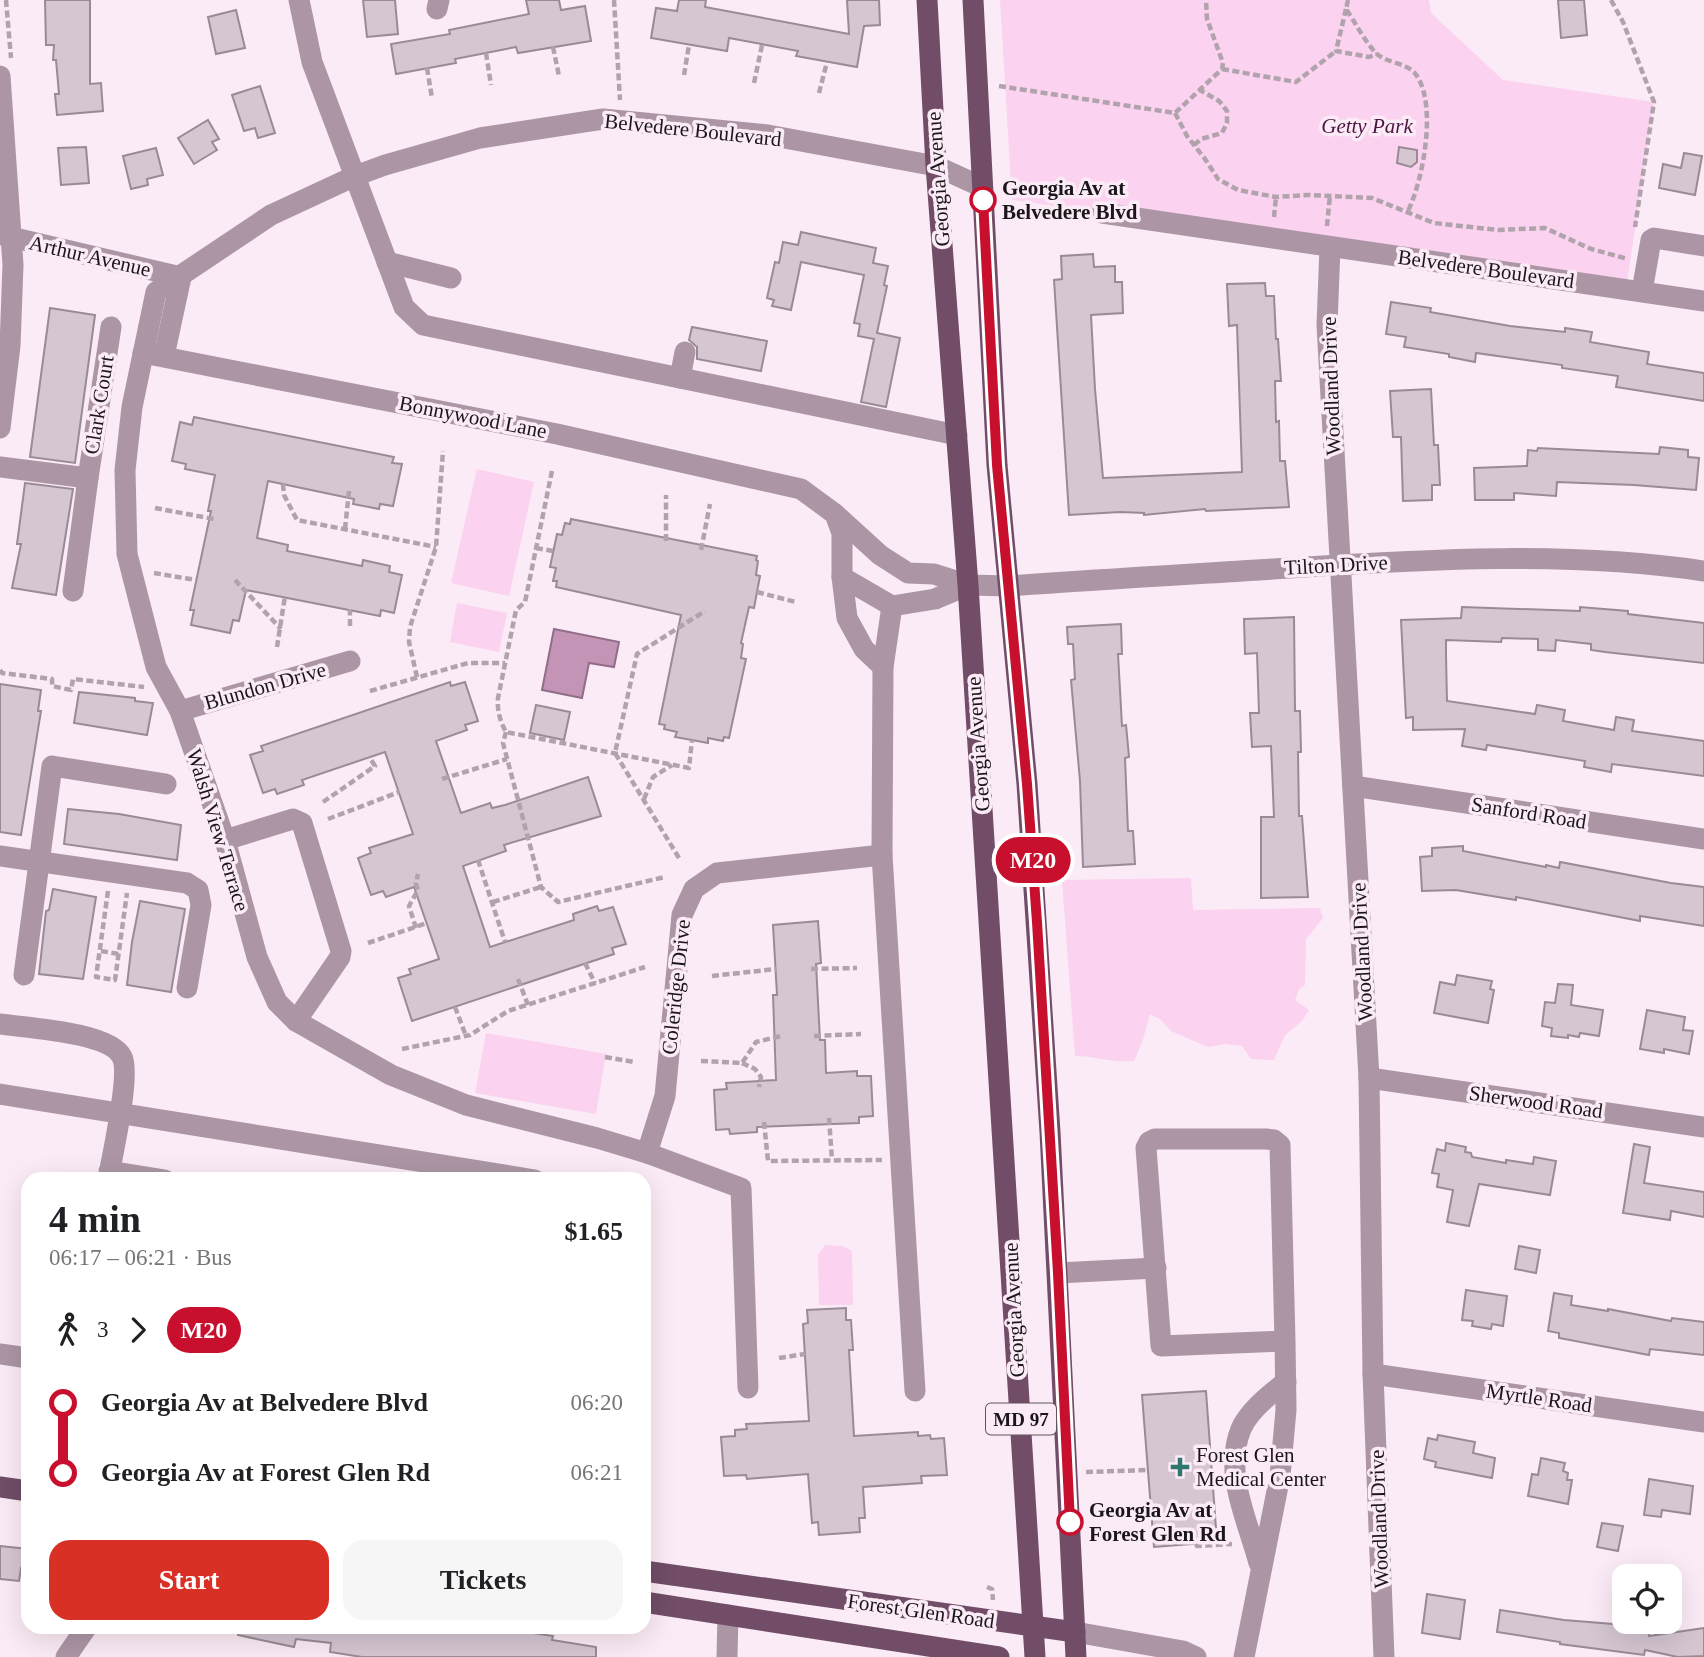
<!DOCTYPE html>
<meta charset="utf-8">
<style>
:root{--surface:#fff;--page:#f6f6f6;--text:#202124;--muted:#757577;--accent:#d93025}
body{margin:0;font-family:"Times New Roman",serif;background:var(--page);color:var(--text);height:100vh;display:flex;flex-direction:column;font-size:26px;white-space:nowrap}
*{box-sizing:border-box;margin:0}
p{font-size:23px;color:var(--muted)}
.icon{flex:none;width:38px;height:38px;fill:none;stroke:currentColor;stroke-width:2;stroke-linecap:round;stroke-linejoin:round}
.map{position:relative;flex:1;overflow:hidden}
.sheet{position:absolute;left:21px;top:1172px;width:630px;height:462px;display:flex;flex-direction:column;background:var(--surface);border-radius:21px;box-shadow:0 7px 28px #0002}
.sheet>*{flex:none}
.badge{padding:0 14px;border-radius:23px;font-size:24px;line-height:46px}
.controls{position:absolute;left:1612px;top:1564px;display:grid;gap:14px}
.controls a{display:grid;place-items:center;width:70px;height:70px;border-radius:14px;background:var(--surface);box-shadow:0 7px 28px #0002;font-size:35px}
.map>.badge{position:absolute;translate:-50% -50%;box-shadow:0 0 0 4px #fff}
.legs{display:flex;align-items:center;gap:10px;height:77px;padding:0 28px;font-size:23px}
.legs p{margin-inline-start:auto}
.summary{display:flex;align-items:center;justify-content:space-between;height:119px;padding:0 28px}
h1{font-size:38px;font-weight:600;line-height:52px}
.primary-button{display:flex;gap:14px;margin-top:auto;padding:14px 28px}
.primary-button a{flex:1;height:80px;border-radius:21px;background:var(--accent);color:#fff;font-size:28px;font-weight:600;line-height:80px;text-align:center}
.primary-button a+a{background:var(--page);color:var(--text)}
ul{padding:0 28px;list-style:none}
li{display:flex;align-items:center;gap:24px;height:70px;font-size:26px}
li i{display:grid;place-items:center;width:10px;height:100%;margin:0 9px;background:currentColor}
li i::after{content:'';width:18px;height:18px;margin:-9px;border:5px solid;border-radius:50%;background:var(--surface)}
li p{margin-inline-start:auto}
li:first-child i{background:linear-gradient(#0000 50%,currentColor 0)}
li:last-child i{background:linear-gradient(currentColor 50%,#0000 0)}
.map>svg:first-child{display:block}
.green{fill:#fbd2ef}
.water{fill:#c494b7;stroke:#916e88;stroke-width:2}
.building{fill:#d5c6d1;stroke:#998b95;stroke-width:2}
.lines{fill:none;stroke-linecap:round;stroke-linejoin:round}
.path{stroke:#b0a3ac;stroke-width:4.5;stroke-dasharray:7 3.5;stroke-linecap:butt}
.minor{stroke:#ac96a6;stroke-width:21}
.major{stroke:#714d68;stroke-width:21}
.line-1-casing{stroke:#fff;stroke-width:16}
.line-1{stroke:#c8102e;stroke-width:10}
.stop-1-dot{fill:#fff;stroke:#c8102e;stroke-width:3.5}
.poi-dot{fill:#2f766f;stroke:#fbebf6;stroke-width:2.5}
.labels{text-anchor:middle;stroke-width:7;stroke-linejoin:round;paint-order:stroke}
.shield{fill:#fbebf6;stroke:#5e565c;stroke-width:2}
.shield-label{font-size:19px;font-weight:bold;fill:#1b161a}
.park-label{font-size:21px;font-style:italic;fill:#4d1443;stroke:#fbebf6}
.street-label{font-size:21px;fill:#1b161a;stroke:#fbebf6}
.stop-label{font-size:21px;font-weight:bold;fill:#1b161a;stroke:#fbebf6;text-anchor:start}
.poi-label{font-size:21px;fill:#1b161a;stroke:#fbebf6;text-anchor:start}
</style>
<div class="map">
<svg width="1704" height="1657" viewBox="0 0 1704 1657">
<rect width="100%" height="100%" fill="#fbebf6"/>
<g class="green">
<polygon points="1000,0 1429,0 1431,13 1503,80 1654,102 1626,289 1012,200"/>
<polygon points="477,469 534,482 509,596 451,583"/>
<polygon points="457,603 507,613 499,652 450,642"/>
<path d="M1191,878L1193,910L1320,908L1323,918L1306,939L1305,985L1299,989L1295,1000L1309,1010L1302,1021L1285,1035L1274,1060L1251,1059L1242,1046L1225,1044L1208,1047L1171,1031L1161,1020L1150,1014L1143,1040L1134,1061C1113,1063 1095,1056 1075,1056L1062,880Z"/>
<polygon points="486,1033 606,1054 596,1114 475,1093"/>
<polygon points="825,1245 842,1246 852,1251 853,1305 819,1305 818,1255"/>
</g>
<polygon class="water" points="554,629 619,642 614,667 589,663 582,698 542,690"/>
<g class="building">
<polygon points="45,0 90,0 90,84 101,83 103,111 57,115 55,94 59,94 56,60 53,60 54,45 46,45"/>
<polygon points="363,0 395,0 398,34 367,37"/>
<polygon points="526,0 559,0 561,10 585,6 591,41 518,53 516,47 455,59 456,63 396,74 391,44 450,34 449,30 529,14"/>
<polygon points="679,0 706,0 705,7 849,34 847,0 879,0 880,25 864,26 857,67 796,56 798,51 729,38 727,51 651,38 656,8 677,11"/>
<polygon points="1558,0 1584,0 1587,35 1561,38"/>
<polygon points="236,10 245,48 216,54 208,17"/>
<polygon points="260,86 275,133 258,138 255,128 244,131 232,95"/>
<polygon points="208,120 219,139 212,142 217,150 194,164 178,138"/>
<polygon points="86,147 89,183 61,185 58,148"/>
<polygon points="1399,147 1417,150 1417,162 1411,167 1397,163"/>
<polygon points="156,148 163,175 147,179 148,185 131,189 123,156"/>
<polygon points="1684,153 1702,156 1695,195 1659,188 1663,164 1681,168"/>
<polygon points="801,232 876,248 873,263 888,266 884,285 887,286 877,333 900,338 886,407 861,402 874,339 858,336 860,324 854,323 864,275 801,262 791,310 772,306 774,300 767,298 775,262 779,263 783,242 798,245"/>
<polygon points="1093,254 1094,267 1115,266 1115,282 1122,282 1123,313 1091,315 1095,389 1103,478 1242,472 1237,325 1229,326 1227,284 1265,283 1266,296 1274,296 1276,339 1278,339 1281,381 1275,381 1276,422 1279,421 1280,461 1285,461 1289,507 1206,511 1205,509 1144,515 1144,513 1120,512 1069,515 1054,280 1062,279 1061,256"/>
<polygon points="1391,302 1431,308 1430,312 1510,326 1565,332 1565,328 1592,332 1590,342 1649,352 1647,364 1704,373 1704,401 1616,387 1618,376 1562,368 1562,365 1476,353 1475,362 1449,357 1449,354 1404,347 1406,337 1386,334"/>
<polygon points="50,308 95,315 75,463 30,457"/>
<polygon points="692,327 767,341 761,371 697,359 697,347 689,340"/>
<polygon points="1431,389 1434,445 1438,445 1440,485 1432,485 1432,500 1403,501 1401,437 1393,437 1390,391"/>
<polygon points="194,417 394,457 392,463 402,464 393,506 380,504 379,509 353,504 354,499 268,481 257,538 288,545 287,551 362,566 363,560 390,566 389,572 402,575 394,613 381,610 380,616 246,590 239,621 233,620 230,633 191,625 194,610 190,610 211,511 208,511 215,475 185,469 186,464 172,461 180,422 192,425"/>
<polygon points="1660,447 1688,450 1688,457 1699,458 1696,490 1634,485 1557,482 1556,496 1514,493 1514,500 1475,500 1474,468 1527,466 1528,450 1537,451 1538,448 1659,454"/>
<polygon points="25,483 73,489 56,595 12,588 21,544 17,544"/>
<polygon points="571,519 757,556 756,560 758,561 756,575 760,576 754,608 749,607 741,643 743,644 741,658 746,659 729,738 724,737 723,741 708,738 708,743 692,740 675,737 677,732 664,729 665,725 659,724 681,615 556,587 557,581 553,581 556,568 550,567 557,534 562,535 565,523 570,524"/>
<polygon points="1462,607 1580,611 1580,607 1628,611 1628,614 1704,623 1704,663 1605,652 1591,650 1591,644 1556,640 1555,651 1538,650 1538,639 1502,638 1501,642 1446,640 1446,655 1447,701 1535,714 1537,705 1565,710 1563,721 1614,730 1616,717 1634,720 1632,731 1704,741 1704,776 1612,764 1611,772 1584,767 1585,761 1512,749 1487,745 1486,750 1462,746 1465,729 1413,730 1413,717 1406,718 1401,620 1461,618"/>
<polygon points="1294,617 1295,711 1300,711 1301,752 1298,752 1299,816 1302,816 1308,897 1261,898 1261,817 1274,817 1271,746 1252,747 1250,713 1259,713 1257,653 1245,654 1244,619"/>
<polygon points="1121,624 1122,654 1118,654 1122,726 1126,725 1129,757 1125,758 1128,831 1133,831 1135,864 1083,867 1080,781 1071,680 1075,679 1073,644 1068,644 1067,627"/>
<polygon points="450,682 451,686 465,682 478,721 465,725 467,730 436,741 461,813 490,803 492,808 505,805 588,777 601,816 504,845 506,851 463,866 490,947 574,920 573,914 597,906 599,911 613,907 626,944 612,948 614,954 412,1021 398,978 411,974 409,969 439,959 414,887 386,897 383,891 371,895 358,858 371,853 369,848 413,834 385,752 302,780 304,785 277,794 275,789 263,793 250,755 263,751 261,746"/>
<polygon points="0,684 41,690 38,711 41,711 21,835 0,832"/>
<polygon points="79,692 135,698 135,701 153,703 147,735 74,723"/>
<polygon points="536,705 570,712 564,740 530,733"/>
<polygon points="68,809 119,814 181,825 177,860 64,844"/>
<polygon points="1463,846 1463,851 1546,867 1546,865 1559,868 1560,862 1671,883 1704,887 1704,926 1640,916 1640,921 1516,897 1516,900 1456,890 1422,891 1420,857 1432,856 1432,848"/>
<polygon points="53,889 96,897 83,979 39,974 46,911 49,910"/>
<polygon points="140,901 185,909 171,992 127,985 132,942"/>
<polygon points="818,921 821,963 816,964 820,1040 825,1040 826,1073 857,1071 857,1076 871,1076 873,1116 859,1117 859,1123 757,1127 757,1132 730,1134 729,1129 716,1130 714,1090 727,1089 726,1083 776,1080 773,995 777,995 773,925"/>
<polygon points="1457,975 1492,981 1490,989 1494,990 1488,1023 1434,1013 1440,982 1455,985"/>
<polygon points="1558,984 1573,985 1571,1005 1603,1010 1599,1036 1580,1033 1579,1037 1568,1035 1568,1038 1551,1036 1552,1028 1542,1026 1545,1002 1555,1003"/>
<polygon points="1647,1010 1685,1017 1683,1030 1693,1031 1689,1054 1664,1049 1664,1053 1640,1049"/>
<polygon points="1446,1143 1466,1147 1465,1152 1471,1153 1472,1157 1506,1163 1506,1160 1533,1164 1534,1157 1556,1161 1550,1195 1479,1184 1469,1226 1447,1222 1453,1190 1437,1187 1439,1174 1432,1173 1437,1149 1445,1151"/>
<polygon points="1634,1144 1650,1147 1644,1183 1704,1192 1704,1217 1671,1211 1670,1220 1623,1213"/>
<polygon points="1519,1246 1540,1250 1536,1273 1515,1269"/>
<polygon points="1466,1290 1507,1296 1503,1326 1492,1324 1491,1329 1472,1326 1473,1321 1462,1320"/>
<polygon points="1554,1293 1572,1296 1571,1305 1608,1311 1608,1309 1671,1321 1672,1318 1704,1322 1704,1355 1650,1349 1649,1355 1559,1338 1559,1333 1548,1331"/>
<polygon points="846,1308 846,1320 851,1320 853,1350 849,1350 854,1436 918,1432 918,1436 930,1435 931,1439 944,1438 947,1475 921,1476 922,1483 863,1487 865,1518 859,1518 860,1532 819,1535 818,1522 812,1523 808,1474 747,1479 746,1475 724,1476 721,1437 735,1436 735,1430 747,1429 746,1424 809,1421 803,1324 808,1323 807,1310"/>
<polygon points="1206,1391 1217,1542 1154,1547 1142,1395"/>
<polygon points="1438,1435 1475,1442 1473,1453 1495,1458 1492,1478 1435,1467 1436,1462 1424,1459 1428,1438 1437,1440"/>
<polygon points="1541,1458 1565,1463 1563,1471 1568,1473 1567,1480 1572,1480 1568,1504 1528,1496 1532,1474 1538,1475"/>
<polygon points="1649,1479 1693,1486 1690,1514 1662,1510 1661,1517 1644,1515"/>
<polygon points="1602,1523 1623,1526 1618,1551 1597,1547"/>
<polygon points="0,1546 28,1549 28,1571 21,1568 19,1581 0,1579"/>
<polygon points="1427,1594 1465,1600 1460,1639 1422,1633"/>
<polygon points="1500,1610 1564,1620 1650,1627 1649,1636 1704,1628 1704,1656 1678,1657 1645,1650 1644,1655 1560,1644 1560,1642 1497,1632"/>
<polygon points="239,1628 500,1628 553,1636 552,1640 596,1647 596,1657 362,1657 330,1652 331,1643 296,1639 294,1647 238,1635"/>
</g>
<g class="lines">
<g class="path">
<polyline points="6,0 11,58"/>
<polyline points="614,0 620,100"/>
<path d="M1348,0L1346,9C1355,22 1365,42 1376,53C1387,64 1408,62 1417,76C1437,107 1423,180 1408,211"/>
<polyline points="1611,0 1623,22 1654,102 1635,227"/>
<polyline points="1346,9 1336,51 1369,57 1377,54"/>
<polyline points="553,47 559,76"/>
<polyline points="486,53 491,85"/>
<polyline points="427,68 432,98"/>
<polyline points="1222,69 1296,82 1336,51"/>
<polyline points="684,75 689,45"/>
<polyline points="754,83 762,45"/>
<polyline points="999,86 1175,113 1222,69 1223,63 1207,19 1206,0"/>
<polyline points="819,93 827,62"/>
<polyline points="1175,113 1187,136 1205,159 1218,179 1238,190 1276,197 1308,195 1372,198 1434,223 1498,230 1545,228 1591,249 1628,259"/>
<polyline points="1194,145 1201,139 1222,133 1227,123 1227,111 1219,101 1200,90"/>
<polyline points="1274,217 1276,197"/>
<polyline points="1327,226 1330,195"/>
<path d="M552,471L525,602L516,610L498,698C497,711 500,721 506,732L689,768L692,740"/>
<polyline points="283,484 284,495 297,520 436,547"/>
<polyline points="155,508 214,519"/>
<polyline points="345,529 349,491"/>
<polyline points="666,541 666,495"/>
<polyline points="536,548 553,551"/>
<polyline points="701,550 710,504"/>
<polyline points="154,573 196,580"/>
<polyline points="235,580 281,629"/>
<polyline points="757,592 796,602"/>
<polyline points="350,626 350,609"/>
<polyline points="277,647 285,596"/>
<polyline points="0,670 2,673 52,679 52,686 71,690 73,679 144,687"/>
<polyline points="417,677 409,642 410,627 436,547 443,451"/>
<polyline points="370,691 468,663 505,663"/>
<polyline points="506,732 503,743 541,887 558,902 665,877"/>
<polyline points="442,779 507,759"/>
<polyline points="644,799 653,777 672,765"/>
<polyline points="323,802 375,766 370,758"/>
<polyline points="328,819 399,792"/>
<polyline points="679,858 615,753 637,654 705,611"/>
<polyline points="478,860 505,942"/>
<polyline points="108,891 96,977 115,980 127,893"/>
<polyline points="493,902 541,887"/>
<polyline points="416,928 409,906 418,890 416,884 418,874"/>
<polyline points="368,943 427,923"/>
<polyline points="101,951 119,954"/>
<polyline points="585,963 595,983"/>
<polyline points="811,969 857,968"/>
<polyline points="712,976 776,969"/>
<polyline points="518,979 528,1005"/>
<polyline points="455,1007 466,1036"/>
<polyline points="814,1036 861,1034"/>
<polyline points="402,1049 470,1035 508,1011 645,967"/>
<polyline points="605,1057 634,1062"/>
<polyline points="701,1061 742,1063 756,1042 781,1036"/>
<polyline points="742,1063 755,1069 761,1077 759,1087"/>
<polyline points="829,1118 832,1160"/>
<polyline points="764,1122 768,1161 882,1160"/>
<polyline points="779,1358 805,1354"/>
<polyline points="1086,1472 1148,1470"/>
<polyline points="1196,1544 1197,1546 1232,1544"/>
<polyline points="987,1587 992,1589 993,1600"/>
</g>
<g class="minor">
<polyline points="299,0 312,62 404,307 423,325 957,435"/>
<polyline points="437,9 439,0"/>
<polyline points="0,76 13,265 10,346 0,428"/>
<polyline points="1102,213 1704,301"/>
<polyline points="2,235 181,277"/>
<polyline points="1330,247 1327,325 1369,1078 1373,1374 1384,1657"/>
<polyline points="387,262 451,278"/>
<polyline points="1642,291 1651,240 1654,238 1704,246"/>
<polyline points="143,353 557,434 801,489 835,514 842,533 842,577 847,618 864,649 883,667"/>
<polyline points="164,356 181,277"/>
<polyline points="680,378 685,352"/>
<polyline points="0,467 88,478 111,327"/>
<path d="M835,514L880,555L908,573L934,574L968,585L1009,586C1103,579 1197,574 1290,568C1428,559 1567,551 1704,571"/>
<polyline points="842,577 892,606 935,599 968,585"/>
<polyline points="73,591 88,478"/>
<polyline points="892,606 883,667 882,855 915,1391"/>
<polyline points="180,711 350,661"/>
<polyline points="1353,786 1704,839"/>
<polyline points="225,840 293,819 302,823 341,951 340,957 296,1021"/>
<polyline points="0,856 187,883 198,890 201,905 187,988"/>
<polyline points="24,975 52,766 166,784"/>
<path d="M0,1024C27,1028 110,1032 122,1057C131,1074 112,1156 108,1180"/>
<polyline points="1369,1078 1704,1127"/>
<polyline points="0,1094 535,1180"/>
<polyline points="647,1153 665,1096 682,915 694,889 717,873 882,855"/>
<polyline points="109,1171 165,1180"/>
<polyline points="1058,1273 1156,1268"/>
<polyline points="0,1354 28,1358"/>
<polyline points="1373,1374 1704,1422"/>
<polyline points="748,1388 741,1188 647,1153 597,1138 466,1105 391,1075 296,1021 277,1002 257,957 225,840 180,711 156,667 127,554 125,470 132,407 156,292 271,215 355,176 385,165 480,138 603,119 768,135 936,166 982,187"/>
<path d="M1259,1563C1248,1521 1223,1473 1241,1429C1248,1412 1271,1393 1286,1382"/>
<polyline points="1075,1632 1183,1651 1196,1657"/>
<polyline points="66,1657 86,1628"/>
<polyline points="727,1657 728,1615"/>
<polyline points="1244,1657 1280,1476 1286,1410 1285,1341 1161,1346 1146,1148 1149,1142 1155,1139 1266,1139 1274,1140 1280,1145 1285,1341"/>
</g>
<g class="major">
<polyline points="927,0 936,166 968,585 1035,1657"/>
<polyline points="973,0 997,465 1027,784 1050,1132 1076,1657"/>
<polyline points="0,1487 28,1491"/>
<polyline points="644,1571 1075,1632"/>
<polyline points="644,1602 999,1657"/>
</g>
</g>
<g class="lines">
<defs>
<polyline id="line-1" points="983,200 997,465 1027,784 1037,922 1058,1273 1070,1522"/>
</defs>
<use href="#line-1" class="line-1-casing"/>
<use href="#line-1" class="line-1"/>
</g>
<g class="stop-1-dot">
<circle cx="983" cy="200" r="12"/>
<circle cx="1070" cy="1522" r="12"/>
</g>
<path class="poi-dot" d="M1176.5 1456.5h7v7h7v7h-7v7h-7v-7h-7v-7h7z"/>
<g class="labels">
<rect class="shield" x="986" y="1403.5" width="70" height="31" rx="5"/>
<g class="shield-label">
<text x="1021" y="1426">MD 97</text>
</g>
<g class="park-label">
<text x="1367" y="133">Getty Park</text>
</g>
<g class="street-label">
<text transform="translate(693 130) rotate(6)" y="7">Belvedere Boulevard</text>
<text transform="translate(938 179) rotate(-94)" y="7">Georgia Avenue</text>
<text transform="translate(90 256) rotate(13)" y="7">Arthur Avenue</text>
<text transform="translate(1486 269) rotate(8)" y="7">Belvedere Boulevard</text>
<text transform="translate(1331 386) rotate(-92)" y="7">Woodland Drive</text>
<text transform="translate(99 405) rotate(-81)" y="7">Clark Court</text>
<text transform="translate(473 417) rotate(11)" y="7">Bonnywood Lane</text>
<text transform="translate(1336 565) rotate(-3)" y="7">Tilton Drive</text>
<text transform="translate(265 686) rotate(-16)" y="7">Blundon Drive</text>
<text transform="translate(978 744) rotate(-94)" y="7">Georgia Avenue</text>
<text transform="translate(1529 813) rotate(9)" y="7">Sanford Road</text>
<text transform="translate(218 830) rotate(73)" y="7">Walsh View Terrace</text>
<text transform="translate(1362 952) rotate(-93)" y="7">Woodland Drive</text>
<text transform="translate(676 987) rotate(-84)" y="7">Coleridge Drive</text>
<text transform="translate(1536 1102) rotate(8)" y="7">Sherwood Road</text>
<text transform="translate(1014 1310) rotate(-93)" y="7">Georgia Avenue</text>
<text transform="translate(1539 1398) rotate(8)" y="7">Myrtle Road</text>
<text transform="translate(1379 1519) rotate(-92)" y="7">Woodland Drive</text>
<text transform="translate(921 1611) rotate(8)" y="7">Forest Glen Road</text>
</g>
<g class="stop-label">
<text x="1002" y="195">Georgia Av at<tspan x="1002" dy="24">Belvedere Blvd</tspan></text>
<text x="1089" y="1517">Georgia Av at<tspan x="1089" dy="24">Forest Glen Rd</tspan></text>
</g>
<g class="poi-label">
<text x="1196" y="1462">Forest Glen<tspan x="1196" dy="24">Medical Center</tspan></text>
</g>
</g>
</svg>
<div class="controls">
<a><svg class="icon" aria-label="locate" viewBox="0 0 24 24"><circle cx="12" cy="12" r="6"/><path d="M12 2v4M12 18v4M2 12h4M18 12h4"/></svg></a>
</div>
<b class="badge" style="left:1033px;top:860px;background:#c8102e;color:#fff">M20</b>
<section class="sheet">
<div class="summary"><div><h1>4 min</h1><p>06:17 – 06:21 · Bus</p></div><b>$1.65</b></div>
<div class="legs"><svg class="icon" aria-label="walk" viewBox="0 0 24 24"><circle cx="13" cy="4" r="2"/><path d="M13 8l-2 6 4 7M11 14l-3 7M7 12l3-4h3l4 4"/></svg>3<svg class="icon" aria-label="forward" viewBox="0 0 24 24"><path d="M9 5l7 7-7 7"/></svg><b class="badge" style="background:#c8102e;color:#fff">M20</b></div>
<ul>
<li><i style="color:#c8102e"></i><b>Georgia Av at Belvedere Blvd</b><p>06:20</p></li>
<li><i style="color:#c8102e"></i><b>Georgia Av at Forest Glen Rd</b><p>06:21</p></li>
</ul>
<div class="primary-button"><a>Start</a><a>Tickets</a></div>
</section>
</div>
